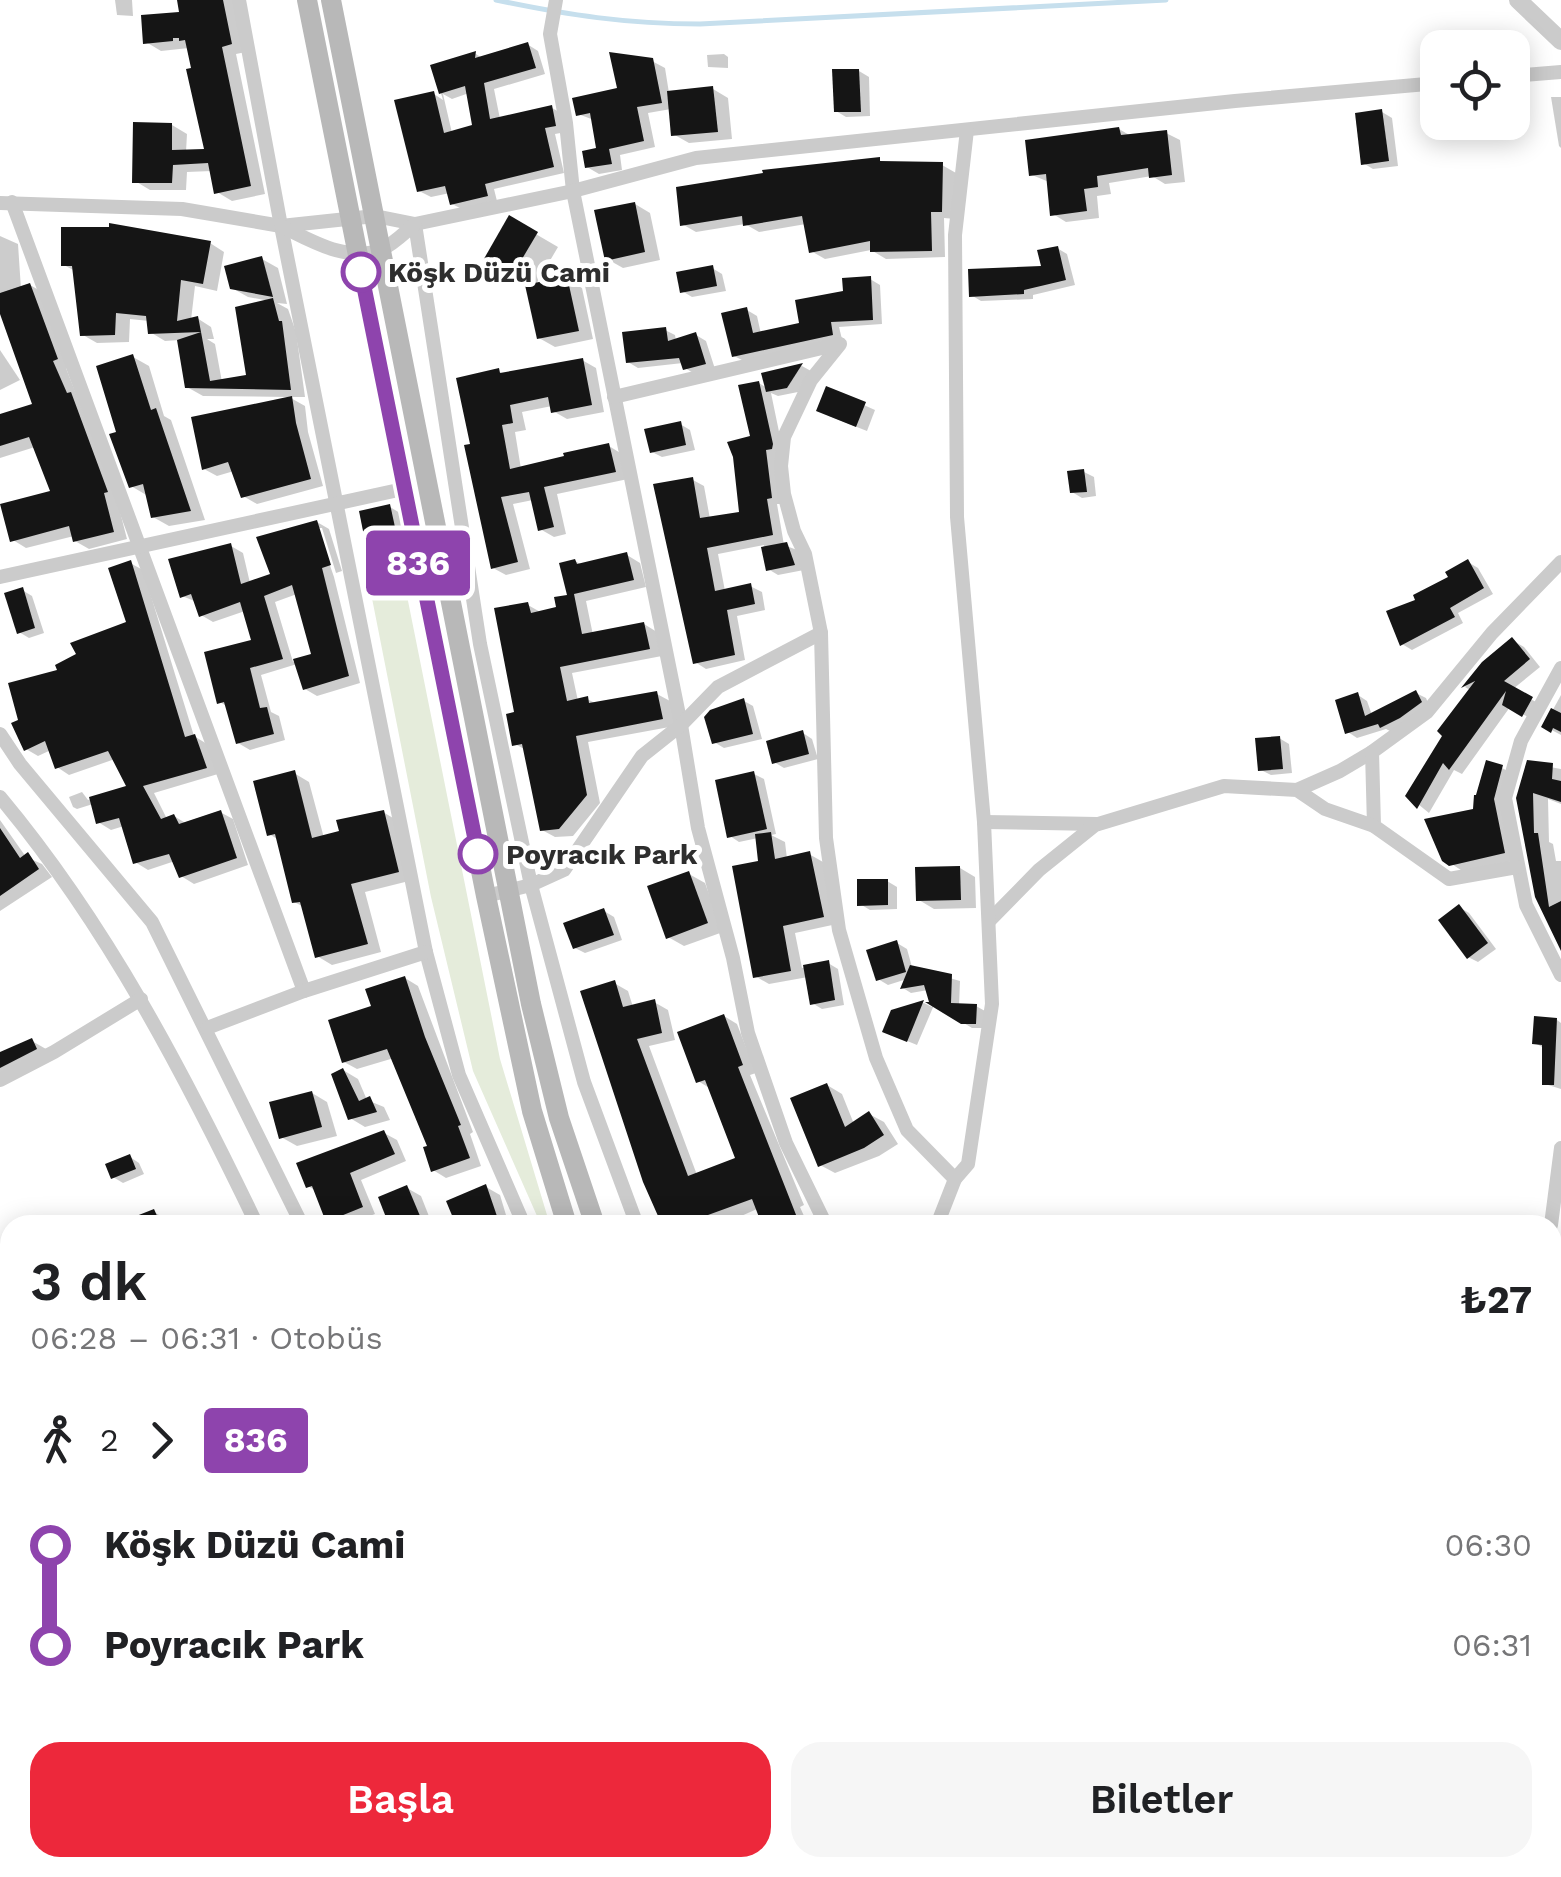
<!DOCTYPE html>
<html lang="tr">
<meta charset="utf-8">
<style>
:root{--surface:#fff;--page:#f6f6f6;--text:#202124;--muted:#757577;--accent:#ed283b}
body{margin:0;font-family:"Work Sans",sans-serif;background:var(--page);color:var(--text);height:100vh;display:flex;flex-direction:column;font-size:38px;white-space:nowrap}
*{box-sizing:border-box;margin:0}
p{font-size:32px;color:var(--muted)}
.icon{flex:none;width:55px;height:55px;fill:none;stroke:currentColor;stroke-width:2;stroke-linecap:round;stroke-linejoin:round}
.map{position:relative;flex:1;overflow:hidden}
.sheet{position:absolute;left:0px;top:1215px;width:1562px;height:662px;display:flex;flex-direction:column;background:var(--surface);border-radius:30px 30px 0 0;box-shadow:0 5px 25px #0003}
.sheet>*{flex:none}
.badge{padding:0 20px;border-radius:8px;font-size:35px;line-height:65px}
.controls{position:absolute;left:1420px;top:30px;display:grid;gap:20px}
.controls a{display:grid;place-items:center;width:110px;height:110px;border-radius:20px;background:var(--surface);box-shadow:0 5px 25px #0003;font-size:50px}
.map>.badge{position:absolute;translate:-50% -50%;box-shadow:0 0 0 5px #fff}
.legs{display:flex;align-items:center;gap:15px;height:110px;padding:0 30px;font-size:32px}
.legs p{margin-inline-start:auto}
.overview{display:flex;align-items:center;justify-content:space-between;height:170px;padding:0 30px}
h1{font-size:55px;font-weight:600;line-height:75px}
.action{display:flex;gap:20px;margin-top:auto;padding:20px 30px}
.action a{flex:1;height:115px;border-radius:30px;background:var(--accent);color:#fff;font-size:40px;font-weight:600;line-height:115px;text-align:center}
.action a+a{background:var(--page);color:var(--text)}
ul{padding:0 30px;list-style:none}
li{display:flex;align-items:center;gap:35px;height:100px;font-size:38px}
li i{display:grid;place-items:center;width:15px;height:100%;margin:0 12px;background:currentColor}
li i::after{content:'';width:25px;height:25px;margin:-12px;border:8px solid;border-radius:50%;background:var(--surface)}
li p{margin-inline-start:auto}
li:first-child i{background:linear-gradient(#0000 50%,currentColor 0)}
li:last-child i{background:linear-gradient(currentColor 50%,#0000 0)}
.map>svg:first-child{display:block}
.green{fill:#e5ecdb}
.shadow{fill:#0003;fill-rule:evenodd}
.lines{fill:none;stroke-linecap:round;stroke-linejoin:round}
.stream{stroke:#c6dfed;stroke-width:5}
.building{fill:#151515}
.minor{stroke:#cbcbcb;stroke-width:14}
.tertiary{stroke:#cbcbcb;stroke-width:18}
.secondary{stroke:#b8b8b8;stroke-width:20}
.line-1-casing{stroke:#fff;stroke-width:22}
.line-1{stroke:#8e44ad;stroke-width:15}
.stop-1-dot{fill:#fff;stroke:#8e44ad;stroke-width:5}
.labels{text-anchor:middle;stroke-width:10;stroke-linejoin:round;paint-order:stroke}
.stop-label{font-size:28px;font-weight:bold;fill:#2e2e2e;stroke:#fff;text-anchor:start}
</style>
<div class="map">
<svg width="1561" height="1877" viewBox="0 0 1561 1877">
<rect width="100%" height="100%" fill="#fff"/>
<g class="green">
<polygon points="401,566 500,1059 550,1225 541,1225 473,1071 431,897 367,573"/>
<polygon points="183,1868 445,1868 444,1877 186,1877"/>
</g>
<g class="shadow">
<polygon points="115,0 132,0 133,16 117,15"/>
<polygon points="179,0 235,0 246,52 236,54 265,194 232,201 217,192 212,171 187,172 186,190 150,190 135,181 172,125 187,134 186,152 207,152 189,48 161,51 146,42 182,14"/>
<path d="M527,44L538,51L545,74L494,89L500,119L552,108L563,114L566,132L555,134L564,173L494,189L497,201L464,210L452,204L450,193L431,197L419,191L434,94L443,100L433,67L476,54L482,58ZM469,93L475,127L452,133L443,94L452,99Z"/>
<polygon points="724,54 728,57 728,68 708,67 707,55"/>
<polygon points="652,61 665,68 669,93 713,89 728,98 732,139 689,143 673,134 671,109 648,113 655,147 620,155 622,170 599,174 587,167 598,150 594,120 578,114 620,90"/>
<polygon points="859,71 869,77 870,116 846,117 836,111"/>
<polygon points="1551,97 1561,97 1561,148 1559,146"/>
<polygon points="1382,112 1392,118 1398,166 1373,169 1363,163"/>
<polygon points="1119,129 1131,136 1166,133 1180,140 1185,182 1165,184 1152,176 1109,183 1111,194 1097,196 1099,218 1066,222 1053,214 1049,182 1032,175"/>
<polygon points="879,160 886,164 942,165 956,173 955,219 944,218 945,257 886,259 871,250 825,259 811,251 806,224 759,232 745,224 696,232 682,224"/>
<polygon points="635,204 650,213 660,260 623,268 607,259"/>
<polygon points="510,219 558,247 535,286 566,279 582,288 593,339 555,347 539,338 529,289 484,263"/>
<polygon points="0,236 18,244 21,289 30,285 44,293 71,366 66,368 117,500 127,539 89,549 75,541 74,536 26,548 13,540 53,492 35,447 0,458 0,417 35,405 0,306"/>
<polygon points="210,243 224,252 217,291 195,286 191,320 197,318 211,327 214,339 207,339 215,344 222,382 249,377 270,301 248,297 232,288 262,259 278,268 287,304 277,303 288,309 296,332 305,397 289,397 305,406 308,432 323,486 257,504 243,496 234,471 217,476 204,469 288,397 203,396 187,387 180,340 165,341 150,332 149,321 130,319 129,342 97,343 83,335 75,271 64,265"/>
<polygon points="1057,248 1067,254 1075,285 1033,295 1033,299 981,301 971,295 1044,268"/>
<polygon points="712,268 722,274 726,291 692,297 682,291"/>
<polygon points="870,279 880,285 882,324 839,327 842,339 744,361 734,356 747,310 757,316 761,334 802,325"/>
<polygon points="665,330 675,335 676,341 696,335 706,341 715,369 695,374 685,368 683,363 638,368 628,362"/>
<polygon points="0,350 20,380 0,390"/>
<polygon points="133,357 149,366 164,416 171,420 205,520 169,526 153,517 148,496 131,486 119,433"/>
<polygon points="582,360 596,368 604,412 567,419 553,411 552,406 522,412 526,430 515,432 521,469 609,446 622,454 628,479 557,494 566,534 554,537 540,529 533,500 513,504 530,569 506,575 493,568 473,446 498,371 505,375"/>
<polygon points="802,366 811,371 798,392 778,396 771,393 783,451 782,504 777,504 784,545 797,550 804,570 778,575 768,569 764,545 718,554 725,591 750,586 762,592 765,610 737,616 745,660 706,669 695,662 693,480 704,486 710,519 742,514 759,383 767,388 764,375"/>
<polygon points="828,389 875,410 867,431 829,416"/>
<polygon points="680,424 690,430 695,450 662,457 652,452"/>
<polygon points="1084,472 1094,477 1096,496 1082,498 1072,492"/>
<polygon points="390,507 405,516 415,563 387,569 371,560"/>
<path d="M317,522L329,529L342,571L336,573L322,528H317L334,577L360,683L317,696L305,689L297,664L261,675L271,712L279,716L285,740L250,750L238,743L228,707L220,702L254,641L245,611L213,622L201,615L197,602L182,596L231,546L243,553L250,583L273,575ZM297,594L314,655L293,662L275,602Z"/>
<polygon points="627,555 640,563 646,587 586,601 593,635 644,624 657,632 662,656 572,673 578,701 587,699 597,704 657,694 670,701 675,726 588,742 600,803 573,836 555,837 542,830 526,750 515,744 528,605 542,613 559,609 570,597 575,561 582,565"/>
<polygon points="1468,562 1478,568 1493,594 1458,613 1463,623 1412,650 1402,644 1419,601"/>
<polygon points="130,563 143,570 194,736 207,744 218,774 154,793 167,819 174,816 187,824 220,812 233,819 248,865 194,884 181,876 175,861 148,870 135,862 124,826 111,830 98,822 93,804 77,809 73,807 69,797 82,792 88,800 130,788 115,759 69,775 57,767 51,750 38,756 26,749 20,721 61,671 130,623"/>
<polygon points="22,590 32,596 44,633 29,638 19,632"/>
<polygon points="1512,640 1524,647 1540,667 1513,689 1543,706 1535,721 1510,707 1462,774 1454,770 1429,813 1408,796 1470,690 1465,687 1483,664"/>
<polygon points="1416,693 1426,698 1430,708 1392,732 1386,729 1357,738 1348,732 1358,695 1367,701 1372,715"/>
<polygon points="1561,695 1561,735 1544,726"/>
<polygon points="744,701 753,706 762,739 724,748 714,742"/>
<polygon points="803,733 812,739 818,759 784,768 774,762"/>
<polygon points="1279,738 1289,744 1292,773 1271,775 1261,770"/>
<polygon points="1528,763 1561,769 1561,804 1548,799 1549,842 1553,844 1556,861 1561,861 1561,947 1538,896"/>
<polygon points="1502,768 1515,775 1507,808 1517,860 1464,872 1444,859"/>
<polygon points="294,773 309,782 324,838 342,833 383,812 398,821 413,880 365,892 381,952 332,965 317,956 304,907 294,902 279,840 269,834"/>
<polygon points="754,774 764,779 776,834 771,835 785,842 787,859 809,854 823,862 837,924 795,933 802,968 828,963 838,969 844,1005 822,1009 812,1003 808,977 769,984 755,976 761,863 758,838 739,842 730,836"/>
<polygon points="0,820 26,857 42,864 52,877 0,911"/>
<polygon points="960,868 975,877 976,908 934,909 919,900"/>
<polygon points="689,874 705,883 723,932 684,946 668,937"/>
<polygon points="887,881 897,887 897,909 870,910 860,904"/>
<polygon points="1459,907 1469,913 1496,949 1478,962 1468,957"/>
<polygon points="604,911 614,917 622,940 585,953 575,948"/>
<polygon points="897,943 907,949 912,967 960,981 959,1006 976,1006 985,1011 984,1028 972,1028 934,1005 917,1045 895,1036 893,1012 924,1003 932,1007 928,990 911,993 903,988 907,979 888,985 878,979"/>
<polygon points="405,978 418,986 473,1132 470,1134 481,1166 446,1178 433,1170 430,1147 394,1058 357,1069 344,1062 374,1008"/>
<polygon points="614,983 628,991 633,1007 654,1002 668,1010 675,1040 649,1046 697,1175 738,1159 711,1089 698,1081 724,1016 737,1024 756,1073 750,1075 804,1205 800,1207 808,1225 776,1225 757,1209 721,1225 664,1225"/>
<polygon points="1557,1020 1561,1023 1561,1089 1545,1084 1544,1048 1535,1043"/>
<polygon points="32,1041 46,1049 0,1084 0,1054"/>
<polygon points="343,1070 358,1079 367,1100 384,1107 390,1120 365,1127 350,1118"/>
<polygon points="827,1085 842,1094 854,1124 869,1114 884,1122 898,1144 879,1156 835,1173 820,1165"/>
<polygon points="312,1093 327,1102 337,1136 297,1146 281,1137"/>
<polygon points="384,1133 397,1140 406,1161 361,1180 375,1214 346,1225 337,1225 328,1220 318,1192 308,1186"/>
<polygon points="130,1157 139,1163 144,1174 123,1183 113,1177"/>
<polygon points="486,1187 500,1195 509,1225 458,1225"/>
<polygon points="407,1188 421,1196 432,1224 392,1225"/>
<polygon points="154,1212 164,1218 167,1225 104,1225 123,1219 129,1222"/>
<polygon points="5,1291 10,1295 10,1340 0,1318 0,1293"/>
<polygon points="1561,1435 1561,1495 1556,1508 1561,1513 1561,1680 1552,1688 1552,1442"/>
<polygon points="60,1868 84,1868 86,1877 62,1877"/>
<polygon points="779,1868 851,1868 855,1877 783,1877"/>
<polygon points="947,1868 976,1868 981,1877 952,1877"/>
<polygon points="1093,1868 1297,1868 1283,1877 1098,1877"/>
<polygon points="1344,1868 1406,1868 1411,1877 1349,1877"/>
<polygon points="1443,1868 1508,1868 1514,1877 1450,1877"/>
</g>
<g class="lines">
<path class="stream" d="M496,0C568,15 626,24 700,24L1166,0"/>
</g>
<g class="building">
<polygon points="177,0 223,0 232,44 222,47 251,186 214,194 208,163 173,165 172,183 132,183 133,122 172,123 172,150 204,149 186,69 191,68 185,40 179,41 179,38 173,38 173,41 143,44 141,15 179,12"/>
<polygon points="528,42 536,68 484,83 490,119 552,105 556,126 545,128 554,167 485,184 488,196 450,205 445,186 417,192 394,100 434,91 444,133 472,125 465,86 439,94 430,65 476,51 475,58"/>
<polygon points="609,52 653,58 662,103 637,107 644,141 609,149 612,164 585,168 582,151 596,148 590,113 576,116 572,98 617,88"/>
<polygon points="832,69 859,69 861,112 834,112"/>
<polygon points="713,86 718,132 671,136 667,91"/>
<polygon points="1382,109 1389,161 1361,165 1355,113"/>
<polygon points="1119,127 1121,135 1167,130 1172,175 1149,178 1148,168 1097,176 1098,187 1084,189 1087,211 1050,216 1046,174 1029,176 1025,140"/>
<polygon points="880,157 880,161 943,162 942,212 931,212 932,251 870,252 870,241 809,253 802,216 743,226 742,216 680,226 676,187 763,173 762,170"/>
<polygon points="635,202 645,252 605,261 594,210"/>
<polygon points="509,215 538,232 509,281 481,264"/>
<polygon points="109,223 211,241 203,284 181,280 177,321 198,316 201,332 148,334 146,316 116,313 115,335 80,336 72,266 61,266 61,227 109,227"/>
<polygon points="1058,246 1066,280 1024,290 1024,294 969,297 968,269 1041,266 1037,250"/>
<polygon points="262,256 273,297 230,289 224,266"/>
<polygon points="713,265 717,286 680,293 676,272"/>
<polygon points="567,276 579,331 537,339 525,285"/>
<polygon points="871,276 873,320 831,322 833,335 732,357 721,313 747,307 753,333 799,323 795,300 843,291 842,278"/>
<polygon points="30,283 58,359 53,361 67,393 71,392 108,492 104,493 114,532 73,542 69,526 10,542 0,504 50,491 29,437 0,446 0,414 32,404 0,314 0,293"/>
<polygon points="273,298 279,321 282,321 291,390 185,388 177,340 201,332 210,381 246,375 235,307"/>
<polygon points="666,327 668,341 696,332 706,364 683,370 679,358 626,363 622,332"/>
<polygon points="133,354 151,410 156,408 191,511 151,518 143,484 129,488 109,434 116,432 96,366"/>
<polygon points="583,358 592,405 551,413 548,397 510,405 513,423 502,425 510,469 564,456 563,453 609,443 616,472 544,487 554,527 538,531 529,492 501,497 518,562 491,569 464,445 470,444 456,378 499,368 500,373"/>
<polygon points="803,363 787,388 766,392 761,373"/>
<polygon points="759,381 773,444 772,449 766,450 772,498 767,499 773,535 707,548 715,591 751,583 755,604 727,610 735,655 693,664 653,484 693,477 700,518 739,512 733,457 727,442 750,436 738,385"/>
<polygon points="826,386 866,402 856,427 816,411"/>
<polygon points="292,396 296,423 311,479 241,498 228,462 202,470 191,417"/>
<polygon points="681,421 686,445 650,453 644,429"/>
<polygon points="1084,469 1087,492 1070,493 1067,471"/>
<polygon points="390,504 401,555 369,561 359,511"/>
<polygon points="317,520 331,565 322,568 349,676 303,690 293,659 311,654 292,585 264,596 283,659 250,668 260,708 267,707 274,734 236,744 224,702 217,704 204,652 251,640 240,602 199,617 191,594 180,598 168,559 231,543 241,584 270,574 256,537"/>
<polygon points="787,542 795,565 766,571 761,547"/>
<polygon points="627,552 634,580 574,594 582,634 644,622 650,649 560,667 567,701 588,696 589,703 657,691 663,719 576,736 587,795 559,829 540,831 522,744 512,746 506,714 514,712 494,608 528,602 531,613 556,607 554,597 567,595 559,563 575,559 577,564"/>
<polygon points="1468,559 1484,588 1450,608 1455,617 1400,646 1386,611 1415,600 1413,595 1448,577 1445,572"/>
<polygon points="131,560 185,737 195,734 207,768 143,786 161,819 174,814 179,824 221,810 237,858 179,878 169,854 133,864 119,818 96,824 89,797 126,786 108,751 55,769 45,741 24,751 11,723 18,720 8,683 57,670 55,665 76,654 70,643 126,622 108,568"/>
<polygon points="23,587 35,628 17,634 4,593"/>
<polygon points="1512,637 1530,659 1504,681 1533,697 1522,717 1502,705 1506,691 1449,770 1443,763 1417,809 1405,796 1442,736 1437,731 1475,681 1461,688 1482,662"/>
<polygon points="1416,690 1422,702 1400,718 1380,728 1378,724 1345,734 1335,700 1358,692 1365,716"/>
<polygon points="744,698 753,734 712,744 704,717 710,710"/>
<polygon points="1551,708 1561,713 1561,732 1553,728 1551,733 1541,727"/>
<polygon points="803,730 809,754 772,764 766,741"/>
<polygon points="1280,736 1283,769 1258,771 1255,738"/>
<polygon points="1486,760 1503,765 1494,799 1505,853 1449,866 1442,861 1424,819 1473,809 1474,795 1476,795"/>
<polygon points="1527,760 1553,763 1552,779 1561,781 1561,802 1533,793 1534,833 1538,833 1549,907 1561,901 1561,951 1535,897 1516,798"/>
<polygon points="295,770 312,838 339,831 336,820 384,810 399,872 351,884 368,944 315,958 300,902 292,903 275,834 267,836 253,781"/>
<polygon points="754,771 767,829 727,838 715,780"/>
<polygon points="0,828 20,858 28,852 39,869 0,896"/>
<polygon points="771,832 775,859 810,851 824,917 783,926 791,971 753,978 732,866 758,861 755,834"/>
<polygon points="960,866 961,900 916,901 915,867"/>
<polygon points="689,871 708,923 666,939 647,886"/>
<polygon points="857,879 888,879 888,905 857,906"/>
<polygon points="1459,904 1488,943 1467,959 1438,920"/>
<polygon points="604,908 614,935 573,949 563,923"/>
<polygon points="897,940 906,972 876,981 866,950"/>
<polygon points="829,960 835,1000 810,1005 803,965"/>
<polygon points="910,965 952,974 951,1003 977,1004 976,1024 961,1024 925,1002 929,1002 924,985 900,989"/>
<polygon points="405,976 425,1037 461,1125 458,1126 470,1158 431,1172 423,1147 427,1146 387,1049 342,1063 328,1020 371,1006 365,989"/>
<polygon points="615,980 623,1007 655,999 662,1033 637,1039 688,1176 735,1158 705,1080 696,1083 677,1032 724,1014 743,1065 738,1067 800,1225 762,1225 752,1199 708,1215 712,1225 662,1225 643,1182 580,991"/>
<polygon points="924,1000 907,1042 882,1032 891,1010"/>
<polygon points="1534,1016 1557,1018 1554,1085 1542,1085 1542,1045 1532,1044"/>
<polygon points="32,1038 37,1049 0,1068 0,1052"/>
<polygon points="343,1068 359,1101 370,1096 377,1112 348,1120 331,1074"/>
<polygon points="827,1083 845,1127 869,1111 884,1135 864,1148 818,1167 790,1098"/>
<polygon points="312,1091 322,1127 279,1139 269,1102"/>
<polygon points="384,1130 395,1154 350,1173 363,1207 326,1222 312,1186 306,1188 296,1163"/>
<polygon points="130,1154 136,1169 111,1179 105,1164"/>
<polygon points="486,1184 500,1225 456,1225 446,1201"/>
<polygon points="407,1185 420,1216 399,1225 389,1225 378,1197"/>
<polygon points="154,1209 161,1225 117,1225 116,1224"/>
</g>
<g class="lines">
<g class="minor">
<polyline points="239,0 281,226 426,952 459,1075 524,1225"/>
<polyline points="556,0 550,34 566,123 573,191 681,725 698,828 733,958 748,1033 786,1143 826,1225"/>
<polyline points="1512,76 1561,72"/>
<polyline points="12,202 304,991"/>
<polyline points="0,203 182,209 281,226 375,216 415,224 573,191 696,158 1235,101 1438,83"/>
<polyline points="415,224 480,644 531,885 584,1082 637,1225"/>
<path d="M281,226C310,240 349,264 382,249C394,244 405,232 415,224"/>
<polyline points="840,344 811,380 784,437 781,466 784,494 794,531 805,554 821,633 826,838 839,930 876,1058 907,1130 955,1179"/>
<polyline points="614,397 839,344"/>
<polyline points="0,577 403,489"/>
<polyline points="1561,668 1521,741 1505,798 1526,905 1561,975"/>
<polyline points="0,734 20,764 152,922 302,1225"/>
<polyline points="1297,790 1340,771 1372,752"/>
<path d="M0,797C107,925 185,1075 257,1225"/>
<polyline points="984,822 1097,824"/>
<polyline points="1517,867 1449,879 1374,826 1372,752 1427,712 1492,633 1561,562"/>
<polyline points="486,896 531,885 564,870 642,756 681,725 718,687 821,633"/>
<polyline points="989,921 1039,870 1095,825 1224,786 1297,790 1325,809 1374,826"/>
<polyline points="207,1028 304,991 426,952"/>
<polyline points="0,1080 54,1052 141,999"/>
<polyline points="937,1225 955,1179 968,1164 992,1004 984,822 957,517 955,235 967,130"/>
<polyline points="1551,1225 1561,1148"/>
<polyline points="0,1353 10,1349"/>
<polyline points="1552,1387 1556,1418 1561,1420"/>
<polyline points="1552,1495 1561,1503"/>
<polyline points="0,1573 10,1573"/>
<polyline points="10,1803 7,1814 10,1852"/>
<polyline points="11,1868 12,1877"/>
</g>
<g class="tertiary">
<polyline points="1518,0 1561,41"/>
<polyline points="1552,1692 1561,1685"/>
<polyline points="1027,1868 1034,1877"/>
<polyline points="1290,1877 1304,1868"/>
</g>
<g class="secondary">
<polyline points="307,0 486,896 532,1111 567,1225"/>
<polyline points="331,0 531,1004 559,1118 595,1225"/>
<polyline points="853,1868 857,1877"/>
<polyline points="891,1868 894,1877"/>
</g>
</g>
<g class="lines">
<defs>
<polyline id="line-1" points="361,272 478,854"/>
</defs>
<use href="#line-1" class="line-1-casing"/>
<use href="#line-1" class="line-1"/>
</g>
<g class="stop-1-dot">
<circle cx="361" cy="272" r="18"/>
<circle cx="478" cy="854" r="18"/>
</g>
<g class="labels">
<g class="stop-label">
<text x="388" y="282">Köşk Düzü Cami</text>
<text x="506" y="864">Poyracık Park</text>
</g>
</g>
</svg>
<div class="controls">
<a><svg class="icon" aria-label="locate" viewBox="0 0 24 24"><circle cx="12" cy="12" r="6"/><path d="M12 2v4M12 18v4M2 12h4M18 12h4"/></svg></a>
</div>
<b class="badge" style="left:418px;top:563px;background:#8e44ad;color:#fff">836</b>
<section class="sheet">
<div class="overview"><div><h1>3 dk</h1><p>06:28 – 06:31 · Otobüs</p></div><b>₺27</b></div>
<div class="legs"><svg class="icon" aria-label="walk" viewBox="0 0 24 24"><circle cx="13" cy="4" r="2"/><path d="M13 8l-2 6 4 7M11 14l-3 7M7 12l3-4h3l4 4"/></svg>2<svg class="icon" aria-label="forward" viewBox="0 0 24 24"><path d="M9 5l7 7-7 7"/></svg><b class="badge" style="background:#8e44ad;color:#fff">836</b></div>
<ul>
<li><i style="color:#8e44ad"></i><b>Köşk Düzü Cami</b><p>06:30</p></li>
<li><i style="color:#8e44ad"></i><b>Poyracık Park</b><p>06:31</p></li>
</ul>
<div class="action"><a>Başla</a><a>Biletler</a></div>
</section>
</div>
